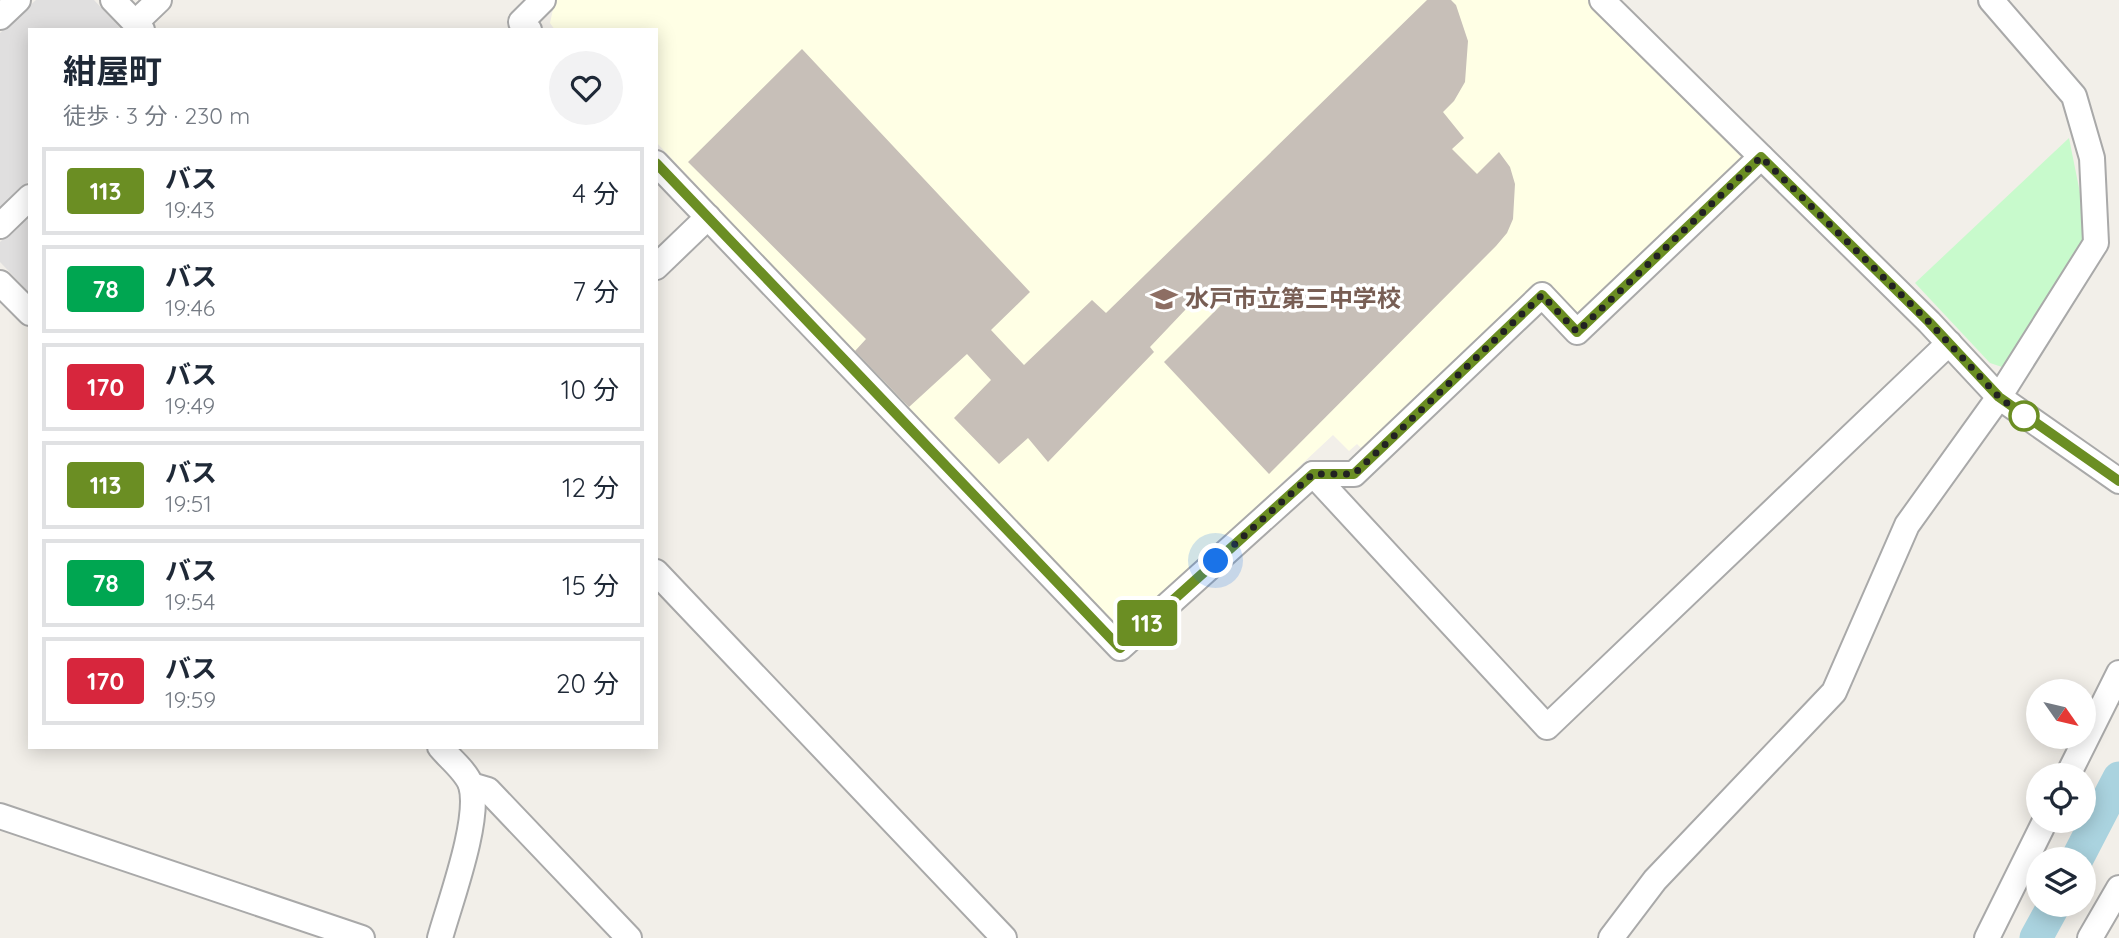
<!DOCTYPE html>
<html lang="ja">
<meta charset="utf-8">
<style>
:root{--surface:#fff;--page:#f2f2f3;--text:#1f2937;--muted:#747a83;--line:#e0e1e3}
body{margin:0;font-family:Quicksand,"Noto Sans JP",sans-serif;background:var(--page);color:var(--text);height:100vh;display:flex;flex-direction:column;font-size:26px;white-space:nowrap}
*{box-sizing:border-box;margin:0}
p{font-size:23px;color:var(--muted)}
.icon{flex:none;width:38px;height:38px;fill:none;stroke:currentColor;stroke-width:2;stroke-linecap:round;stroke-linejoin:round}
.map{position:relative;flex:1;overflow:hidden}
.details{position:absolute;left:28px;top:28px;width:630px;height:721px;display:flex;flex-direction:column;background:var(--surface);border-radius:0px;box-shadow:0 4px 18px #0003}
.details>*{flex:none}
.badge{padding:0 14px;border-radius:5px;font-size:24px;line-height:46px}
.needle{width:46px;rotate:124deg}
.controls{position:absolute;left:2026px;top:679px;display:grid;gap:14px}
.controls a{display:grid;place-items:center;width:70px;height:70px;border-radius:50%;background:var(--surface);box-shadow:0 4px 18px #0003;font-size:35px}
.you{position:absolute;width:35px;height:35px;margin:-18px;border:5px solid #fff;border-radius:50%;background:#1a73e8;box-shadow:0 0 0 10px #1a73e833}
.map>.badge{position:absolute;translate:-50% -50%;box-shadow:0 0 0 4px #fff}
.round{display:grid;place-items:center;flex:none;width:74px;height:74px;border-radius:37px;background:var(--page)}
.summary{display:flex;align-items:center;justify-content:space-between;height:119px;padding:0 35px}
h1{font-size:33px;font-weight:700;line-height:52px}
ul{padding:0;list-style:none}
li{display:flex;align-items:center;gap:21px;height:88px;margin:0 14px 10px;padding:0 21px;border:4px solid var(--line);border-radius:0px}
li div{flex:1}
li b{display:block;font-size:26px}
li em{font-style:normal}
li .badge{min-width:77px;font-weight:700;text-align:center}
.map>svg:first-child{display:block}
.residential{fill:#e0dfdf}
.education{fill:#ffffe5}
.park{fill:#c8facc}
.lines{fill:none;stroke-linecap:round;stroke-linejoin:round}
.canal{stroke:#aad3df;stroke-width:33}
.building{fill:#c7bfb8}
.minor-casing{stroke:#a9a9a9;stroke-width:28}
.minor{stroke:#fff;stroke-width:24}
.line-casing{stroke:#fff;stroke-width:16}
.line{stroke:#6b8e23;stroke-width:10}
.walk{stroke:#222;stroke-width:7;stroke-dasharray:0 12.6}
.stop-dot{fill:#fff;stroke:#6b8e23;stroke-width:3.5}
.labels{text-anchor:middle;stroke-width:7;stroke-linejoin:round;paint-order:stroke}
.education-label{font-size:24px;font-weight:bold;fill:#785e54;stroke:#fff;text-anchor:start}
</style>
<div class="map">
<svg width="2119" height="938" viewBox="0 0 2119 938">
<rect width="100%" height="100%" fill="#f2efe9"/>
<g class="residential">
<polygon points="36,0 94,0 122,30 30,30 30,180 0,209 0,33"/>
<polygon points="30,214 30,293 0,262 0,242"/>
</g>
<polygon class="education" points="555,0 1590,0 1741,157 1580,317 1541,281 1365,452 1357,444 1349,451 1333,435 1120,634 656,142 656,30 555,30 550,23"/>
<polygon class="park" points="2069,138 2088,233 2002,367 1990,363 1915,283"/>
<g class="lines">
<g class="canal">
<polyline points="2077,859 2119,778"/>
<polyline points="2036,938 2054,905"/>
</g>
</g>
<polygon class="building" points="1427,0 1451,0 1456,5 1468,41 1465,82 1454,101 1443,112 1464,138 1452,149 1477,174 1499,152 1510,167 1515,184 1513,219 1507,233 1496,246 1269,474 1164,362 1222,304 1205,289 1150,347 1154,352 1048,462 1028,438 999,464 954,418 991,380 967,354 909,407 855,351 866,339 688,162 802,49 1030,292 991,330 1024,365 1092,300 1106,313"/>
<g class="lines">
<defs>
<g id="minor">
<polyline points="113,0 142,30"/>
<polyline points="1602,0 1929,322 1999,397 2119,481"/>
<polyline points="0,17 18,0"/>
<polyline points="135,23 159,0"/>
<polyline points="529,30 521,22 543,0"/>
<polyline points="656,163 1120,648 1313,474 1354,474 1542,295 1577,332 1761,157"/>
<polyline points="0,226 30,197"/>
<polyline points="656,267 708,217"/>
<polyline points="0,283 30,313"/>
<polyline points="1313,474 1547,727 1949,343"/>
<polyline points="656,572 1004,938"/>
<path d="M440,747C449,758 466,771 471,785C481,819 450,902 440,938"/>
<polyline points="2068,775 2119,673"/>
<polyline points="471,785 488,790 629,938"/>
<polyline points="0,816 362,938"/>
<polyline points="1611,938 1655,880 1834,692 1907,525 1999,397 2096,243 2092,158 2074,96 1991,0"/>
<polyline points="1987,938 2045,821"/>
<polyline points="2090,938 2119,888"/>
</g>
</defs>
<use href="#minor" class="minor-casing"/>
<use href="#minor" class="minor"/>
</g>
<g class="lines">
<defs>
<polyline id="line" points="656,163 1120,648 1313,474 1354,474 1542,295 1577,332 1761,157 1929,322 1999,397 2119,481"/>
</defs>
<use href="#line" class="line-casing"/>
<use href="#line" class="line"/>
<polyline class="walk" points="1216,561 1313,474 1354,474 1542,295 1577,332 1761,157 1929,322 1999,397 2024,416"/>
</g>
<defs>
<symbol id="school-bare" viewBox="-9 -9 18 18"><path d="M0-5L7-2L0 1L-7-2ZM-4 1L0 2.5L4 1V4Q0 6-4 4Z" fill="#8d6e63" stroke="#fff" stroke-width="2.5" paint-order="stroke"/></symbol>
</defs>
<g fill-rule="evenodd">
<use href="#school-bare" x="1145" y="280" width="38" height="38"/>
</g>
<circle class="stop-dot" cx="2024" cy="416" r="14"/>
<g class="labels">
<g class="education-label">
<text x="1185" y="307">水戸市立第三中学校</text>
</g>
</g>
</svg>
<div class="controls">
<a><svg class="needle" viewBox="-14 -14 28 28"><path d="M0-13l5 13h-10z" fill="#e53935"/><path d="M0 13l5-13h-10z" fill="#747a83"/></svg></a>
<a><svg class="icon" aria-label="locate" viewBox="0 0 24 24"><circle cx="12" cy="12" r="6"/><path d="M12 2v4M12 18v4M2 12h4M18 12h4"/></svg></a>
<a><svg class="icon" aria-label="layers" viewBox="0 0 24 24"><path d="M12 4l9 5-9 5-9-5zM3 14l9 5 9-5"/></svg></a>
</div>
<div class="you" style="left:1216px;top:561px"></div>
<b class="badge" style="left:1147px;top:623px;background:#6b8e23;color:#fff">113</b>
<section class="details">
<div class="summary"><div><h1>紺屋町</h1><p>徒歩 · 3 分 · 230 m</p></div><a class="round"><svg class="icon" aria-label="heart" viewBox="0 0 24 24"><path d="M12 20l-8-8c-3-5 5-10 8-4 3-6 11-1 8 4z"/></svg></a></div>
<ul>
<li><span class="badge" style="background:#6b8e23;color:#fff">113</span><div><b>バス</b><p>19:43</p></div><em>4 分</em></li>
<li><span class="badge" style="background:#00a651;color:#fff">78</span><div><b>バス</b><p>19:46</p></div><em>7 分</em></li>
<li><span class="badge" style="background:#d7263d;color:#fff">170</span><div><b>バス</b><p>19:49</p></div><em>10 分</em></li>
<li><span class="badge" style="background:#6b8e23;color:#fff">113</span><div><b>バス</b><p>19:51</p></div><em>12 分</em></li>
<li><span class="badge" style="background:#00a651;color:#fff">78</span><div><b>バス</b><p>19:54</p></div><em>15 分</em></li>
<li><span class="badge" style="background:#d7263d;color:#fff">170</span><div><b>バス</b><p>19:59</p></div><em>20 分</em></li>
</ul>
</section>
</div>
